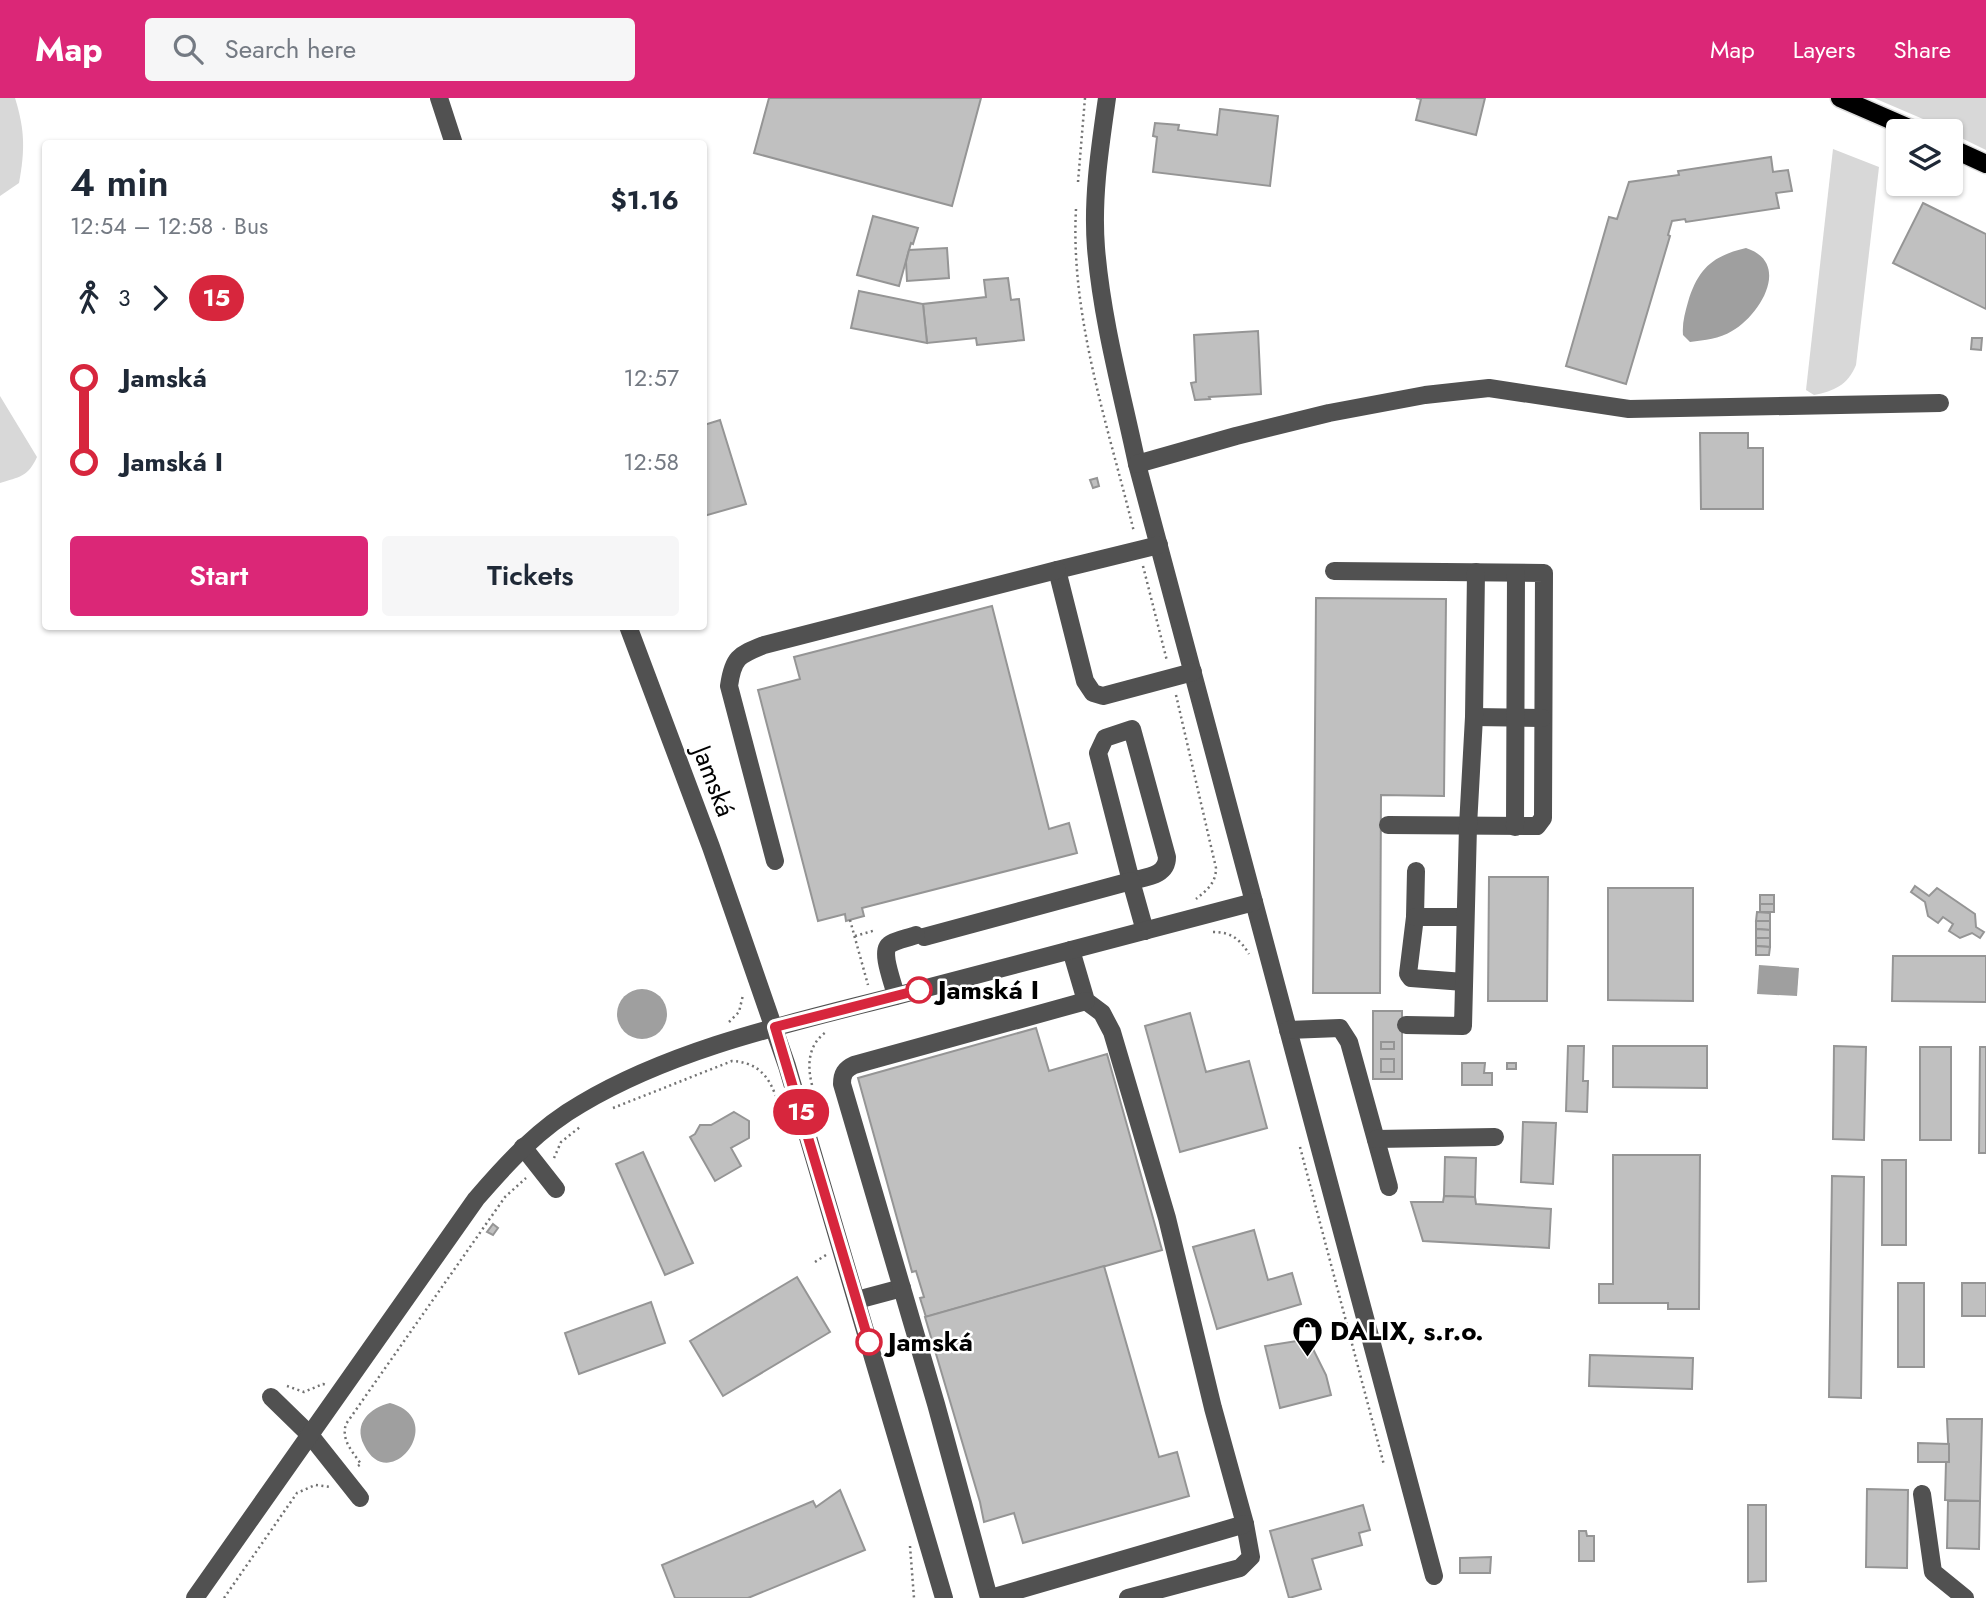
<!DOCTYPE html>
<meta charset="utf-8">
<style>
:root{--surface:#fff;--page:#f6f6f7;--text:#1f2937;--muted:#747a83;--accent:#db2777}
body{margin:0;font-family:Jost,sans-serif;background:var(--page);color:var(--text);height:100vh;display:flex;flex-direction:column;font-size:26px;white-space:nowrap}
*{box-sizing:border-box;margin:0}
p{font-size:23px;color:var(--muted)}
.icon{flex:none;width:38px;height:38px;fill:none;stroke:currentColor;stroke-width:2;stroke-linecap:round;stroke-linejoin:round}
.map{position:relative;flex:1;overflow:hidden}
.drawer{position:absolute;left:42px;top:42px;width:665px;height:490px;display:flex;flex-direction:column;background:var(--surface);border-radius:7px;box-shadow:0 2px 5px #0004}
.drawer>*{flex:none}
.badge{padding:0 14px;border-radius:23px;font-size:24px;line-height:46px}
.controls{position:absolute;left:1886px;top:21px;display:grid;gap:14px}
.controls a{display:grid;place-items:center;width:77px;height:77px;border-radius:7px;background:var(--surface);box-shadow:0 2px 5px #0004;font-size:35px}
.map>.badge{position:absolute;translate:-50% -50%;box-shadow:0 0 0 4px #fff}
.legs{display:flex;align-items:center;gap:10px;height:77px;padding:0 28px;font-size:23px}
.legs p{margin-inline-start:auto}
.summary{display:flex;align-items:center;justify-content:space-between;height:119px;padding:0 28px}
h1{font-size:38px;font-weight:600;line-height:52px}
.button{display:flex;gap:14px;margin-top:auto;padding:14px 28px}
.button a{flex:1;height:80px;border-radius:7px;background:var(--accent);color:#fff;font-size:28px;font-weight:600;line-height:80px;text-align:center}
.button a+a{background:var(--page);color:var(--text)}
ul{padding:0 28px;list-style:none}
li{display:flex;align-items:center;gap:24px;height:84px;font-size:26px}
li i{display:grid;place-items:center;width:10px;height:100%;margin:0 9px;background:currentColor}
li i::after{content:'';width:18px;height:18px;margin:-9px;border:5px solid;border-radius:50%;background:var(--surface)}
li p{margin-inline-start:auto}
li:first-child i{background:linear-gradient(#0000 50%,currentColor 0)}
li:last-child i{background:linear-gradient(currentColor 50%,#0000 0)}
header{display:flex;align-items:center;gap:42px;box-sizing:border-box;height:98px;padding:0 35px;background:var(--accent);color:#fff}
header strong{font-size:33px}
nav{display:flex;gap:38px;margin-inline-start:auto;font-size:24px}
.search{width:490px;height:63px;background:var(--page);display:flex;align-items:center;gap:18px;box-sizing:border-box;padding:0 24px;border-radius:7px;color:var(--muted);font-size:26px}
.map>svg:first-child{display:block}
.green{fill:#d8d8d8}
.water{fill:#9f9f9f}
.building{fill:#c0c0c0;stroke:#959595;stroke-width:2}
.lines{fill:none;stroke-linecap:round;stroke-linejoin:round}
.major-casing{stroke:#dbdbdb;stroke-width:21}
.path{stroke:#737373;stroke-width:2.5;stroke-dasharray:2 3.5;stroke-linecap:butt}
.minor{stroke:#515151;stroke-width:18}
.major{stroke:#000;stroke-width:18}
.line-1-casing{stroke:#fff;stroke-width:16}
.line-1{stroke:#d7263d;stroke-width:10}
.stop-1-dot{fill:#fff;stroke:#d7263d;stroke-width:3.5}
.labels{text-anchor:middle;stroke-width:5;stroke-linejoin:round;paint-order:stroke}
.street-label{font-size:26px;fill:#000;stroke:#fff}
.stop-label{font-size:26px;font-weight:bold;fill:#000;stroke:#fff;text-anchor:start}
.poi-label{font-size:26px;font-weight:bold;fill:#000;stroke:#fff;text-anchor:start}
</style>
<header>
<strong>Map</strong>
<div class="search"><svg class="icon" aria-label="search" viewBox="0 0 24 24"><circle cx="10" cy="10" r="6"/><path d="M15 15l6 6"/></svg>Search here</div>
<nav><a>Map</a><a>Layers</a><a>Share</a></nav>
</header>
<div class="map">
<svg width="1986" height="1500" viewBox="0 0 1986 1500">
<rect width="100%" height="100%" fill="#fff"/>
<g class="green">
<path d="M0,0H15C25,32 25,52 19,85L0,98Z"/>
<polygon points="1874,0 1986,0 1986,52 1951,35 1951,33"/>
<path d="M1833,51L1879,69L1856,267C1848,287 1834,293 1814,297L1806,292Z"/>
<path d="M0,298L37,359C28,379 19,379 0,385Z"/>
</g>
<g class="water">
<path d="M1746,150C1792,165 1760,217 1732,233C1719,241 1705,242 1690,244L1683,237C1682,225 1685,215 1688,204C1698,171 1712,158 1746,150Z"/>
<polygon points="1759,867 1799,870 1797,898 1757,896"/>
<circle cx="642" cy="916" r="25"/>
<path d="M390,1305C450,1321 389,1399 364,1347C353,1325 370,1310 390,1305Z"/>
</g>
<g class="building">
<polygon points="769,0 981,0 952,108 754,55"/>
<polygon points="1416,0 1485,0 1476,37 1416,22 1421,1"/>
<polygon points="1220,11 1278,18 1270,88 1153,74 1157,39 1153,38 1155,25 1179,27 1178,32 1217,37"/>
<polygon points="1771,59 1773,74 1788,72 1792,93 1776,95 1779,110 1686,124 1685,121 1672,123 1668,137 1670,138 1626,286 1566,268 1609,119 1617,121 1629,84 1679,77 1678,73"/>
<polygon points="1923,105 1986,136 1986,211 1893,165"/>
<polygon points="873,118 918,130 913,146 911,145 899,188 857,177"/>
<polygon points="947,150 949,180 907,183 906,164 909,152"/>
<polygon points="1008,180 1011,202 1019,201 1024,242 977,247 976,240 927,245 923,206 986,199 984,182"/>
<polygon points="859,193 923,206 927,245 851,230"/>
<polygon points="1258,233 1261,296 1209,299 1210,301 1195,302 1191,285 1196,284 1194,237"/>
<polygon points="1972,240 1982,240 1981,252 1971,251"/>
<polygon points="720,322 746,406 704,418 704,327"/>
<polygon points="1700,335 1748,335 1748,350 1763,350 1763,411 1701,411"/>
<polygon points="1097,380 1099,388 1093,390 1090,382"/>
<polygon points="1316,500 1446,501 1444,698 1381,697 1380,895 1313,895"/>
<polygon points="992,508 1049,731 1069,725 1077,755 862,810 864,818 846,823 845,816 818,823 758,592 800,581 794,559"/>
<polygon points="1489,779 1548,779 1547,903 1488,903"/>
<polygon points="1915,788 1929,798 1937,790 1975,816 1976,829 1984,834 1980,840 1972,835 1960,840 1949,833 1953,826 1943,819 1938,825 1928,818 1925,804 1911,794"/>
<polygon points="1608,790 1693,790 1693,903 1608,902"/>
<rect x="1760" y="797" width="14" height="9"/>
<rect x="1760" y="806" width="14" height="8"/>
<polygon points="1757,814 1770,815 1770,823 1756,823"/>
<polygon points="1756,823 1770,823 1770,832 1756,831"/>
<polygon points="1756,831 1770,832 1770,840 1756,840"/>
<polygon points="1756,840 1770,840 1770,849 1756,848"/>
<polygon points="1756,848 1770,849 1769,857 1756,857"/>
<polygon points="1893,858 1986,858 1986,904 1892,903"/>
<rect x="1373" y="913" width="29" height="68"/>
<polygon points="1190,915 1206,974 1249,963 1267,1030 1180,1054 1145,928"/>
<polygon points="1036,930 1049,973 1107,956 1162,1152 926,1219 920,1200 924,1199 916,1173 912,1174 858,980"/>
<rect x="1381" y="944" width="13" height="7"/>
<polygon points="1568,948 1584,948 1583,983 1588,983 1587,1014 1566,1013"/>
<polygon points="1613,948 1707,948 1707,990 1613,989"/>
<polygon points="1834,948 1866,949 1864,1042 1833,1041"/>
<rect x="1920" y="949" width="31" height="93"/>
<polygon points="1980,949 1986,949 1986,1055 1979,1055"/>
<rect x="1381" y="961" width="13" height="13"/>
<polygon points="1462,965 1485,965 1484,975 1492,975 1492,987 1462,987"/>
<rect x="1507" y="965" width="9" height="6"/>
<polygon points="734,1014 749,1023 749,1040 731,1050 741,1068 715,1083 690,1039 695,1036 700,1027 711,1027"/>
<polygon points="1523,1024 1556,1025 1553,1086 1521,1084"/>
<polygon points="643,1054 693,1165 665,1177 616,1066"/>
<polygon points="1613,1057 1700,1057 1699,1211 1668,1211 1668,1205 1599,1205 1599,1186 1613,1186"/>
<polygon points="1445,1059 1476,1060 1475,1099 1444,1098"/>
<rect x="1882" y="1062" width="24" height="85"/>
<polygon points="1832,1078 1864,1079 1861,1300 1829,1299"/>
<polygon points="1444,1098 1475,1099 1476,1106 1551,1111 1549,1150 1423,1143 1411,1104 1443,1104"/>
<polygon points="493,1126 498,1130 493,1137 487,1134"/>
<polygon points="1254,1132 1268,1182 1292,1175 1301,1206 1217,1231 1193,1149"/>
<polygon points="1104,1168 1159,1359 1177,1354 1189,1398 1023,1445 1014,1415 984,1424 980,1404 925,1219"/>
<polygon points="797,1179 830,1234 723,1298 690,1243"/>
<rect x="1898" y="1185" width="26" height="84"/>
<rect x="1962" y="1185" width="24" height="33"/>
<polygon points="651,1204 665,1245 579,1276 565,1235"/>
<polygon points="1303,1242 1311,1247 1326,1277 1331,1297 1280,1310 1265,1248"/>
<polygon points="1590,1257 1693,1260 1692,1291 1589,1288"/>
<polygon points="1947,1321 1982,1321 1980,1403 1945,1402 1946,1364 1949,1364"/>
<polygon points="1918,1345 1949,1346 1949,1364 1918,1364"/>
<polygon points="1867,1391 1908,1392 1907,1470 1866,1469"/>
<polygon points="840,1392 865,1452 748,1500 675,1500 662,1467 813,1403 816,1409"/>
<polygon points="1948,1403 1980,1403 1979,1451 1947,1450"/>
<polygon points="1363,1407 1370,1432 1359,1435 1362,1447 1312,1461 1321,1491 1289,1500 1270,1433"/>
<polygon points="1748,1407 1766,1407 1766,1483 1748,1484"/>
<polygon points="1579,1433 1586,1433 1587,1438 1594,1438 1594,1463 1579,1463"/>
<polygon points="1491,1459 1490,1475 1460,1475 1460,1460"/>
</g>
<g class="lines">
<defs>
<g id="major">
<polyline points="1840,0 1916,33"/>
<polyline points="1951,50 1986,66"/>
</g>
</defs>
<use href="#major" class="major-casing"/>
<g class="path">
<polyline points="1078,84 1085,0"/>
<path d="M1076,111C1070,219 1109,331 1134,434"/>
<polyline points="1143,468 1167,563"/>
<path d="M1176,597L1216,770C1216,785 1207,792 1196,801"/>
<polyline points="850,822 868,887"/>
<path d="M1213,834C1231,834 1240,841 1249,856"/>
<polyline points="855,838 876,832"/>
<polyline points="729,924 739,914 743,897"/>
<path d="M812,987C807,967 808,947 826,934"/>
<path d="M613,1010L732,963C774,965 776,1002 787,1035"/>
<polyline points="1300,1049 1384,1367"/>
<polyline points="554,1060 561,1044 580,1029"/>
<polyline points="815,1164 826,1157"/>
<polyline points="287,1288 304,1294 323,1286 326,1287"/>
<path d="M358,1368L361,1366C352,1353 341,1342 346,1326L505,1099L526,1080"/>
<polyline points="910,1448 914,1500"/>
<polyline points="224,1500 297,1395 315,1387 331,1389"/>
</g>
<g class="minor">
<polyline points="439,0 454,46"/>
<path d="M1107,0C1100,49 1092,100 1096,150C1102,223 1122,295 1137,366L1434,1478"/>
<polyline points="1137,366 1236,338 1329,315 1425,297 1489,290 1629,311 1940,305"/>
<polyline points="1159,447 1057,472 1085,583 1093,595 1103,598 1193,574"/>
<polyline points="1334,473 1544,475 1543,720 1537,728 1388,727"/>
<polyline points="628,528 711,749 787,968 944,1500"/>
<polyline points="1474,619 1542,620"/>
<path d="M1132,631L1167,759C1167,778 1146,779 1131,783L1098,655L1105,640Z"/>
<polyline points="1515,729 1516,475"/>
<path d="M775,763L729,588C733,559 739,557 764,547L1057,472"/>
<polyline points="1416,773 1415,819 1408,876 1411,880 1464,884"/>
<polyline points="1415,819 1465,819"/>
<polyline points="924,839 1131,783 1145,833"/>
<polyline points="1071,852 1086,903 1102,915 1112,934 1167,1120 1213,1310 1245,1426 1251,1459 1240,1470 1128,1500"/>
<path d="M896,898C894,887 880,854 889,847C895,842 909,840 916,837"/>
<polyline points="1406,927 1463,928 1468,728 1474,619 1476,474"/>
<polyline points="1288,932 1340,930 1349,944 1389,1089"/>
<polyline points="1376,1041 1495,1039"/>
<polyline points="523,1049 556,1091"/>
<polyline points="857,1202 902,1190"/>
<polyline points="271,1299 310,1337 360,1400"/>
<polyline points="1922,1396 1933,1474 1965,1500"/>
<path d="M195,1500L476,1101C507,1065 539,1030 581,1006C675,950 791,925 896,898C1015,867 1135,835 1254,804"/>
<path d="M989,1500L936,1306L842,986C842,976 845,971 854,967L1086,903"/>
<polyline points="991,1500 1245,1426"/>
</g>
<use href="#major" class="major"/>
</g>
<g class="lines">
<defs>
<polyline id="line-1" points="869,1244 775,929 919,892"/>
</defs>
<use href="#line-1" class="line-1-casing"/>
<use href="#line-1" class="line-1"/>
</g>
<defs>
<symbol id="shop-pin" viewBox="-11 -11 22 30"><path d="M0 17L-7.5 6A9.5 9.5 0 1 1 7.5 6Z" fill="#000" stroke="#fff"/><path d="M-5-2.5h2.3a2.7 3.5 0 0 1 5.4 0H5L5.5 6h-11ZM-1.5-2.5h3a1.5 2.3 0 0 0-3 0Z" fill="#fff"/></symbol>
</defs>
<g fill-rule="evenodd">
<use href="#shop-pin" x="1290" y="1216" width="35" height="47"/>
</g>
<g class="stop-1-dot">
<circle cx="919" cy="892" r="12"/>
<circle cx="869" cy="1244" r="12"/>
</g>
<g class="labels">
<g class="street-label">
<text transform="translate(714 683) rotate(69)" y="9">Jamská</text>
</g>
<g class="stop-label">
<text x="938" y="901">Jamská I</text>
<text x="888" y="1253">Jamská</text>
</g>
<g class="poi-label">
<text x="1330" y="1242">DALIX, s.r.o.</text>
</g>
</g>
</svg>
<div class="controls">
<a><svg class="icon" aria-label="layers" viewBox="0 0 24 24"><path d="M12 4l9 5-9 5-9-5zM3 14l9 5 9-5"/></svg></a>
</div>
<b class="badge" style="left:801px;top:1014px;background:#d7263d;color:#fff">15</b>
<section class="drawer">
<div class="summary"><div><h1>4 min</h1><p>12:54 – 12:58 · Bus</p></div><b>$1.16</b></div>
<div class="legs"><svg class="icon" aria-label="walk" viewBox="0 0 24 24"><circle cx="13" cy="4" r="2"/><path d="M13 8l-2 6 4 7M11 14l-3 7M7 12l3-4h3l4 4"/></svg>3<svg class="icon" aria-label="forward" viewBox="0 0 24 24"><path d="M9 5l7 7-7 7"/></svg><b class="badge" style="background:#d7263d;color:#fff">15</b></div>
<ul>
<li><i style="color:#d7263d"></i><b>Jamská</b><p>12:57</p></li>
<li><i style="color:#d7263d"></i><b>Jamská I</b><p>12:58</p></li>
</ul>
<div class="button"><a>Start</a><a>Tickets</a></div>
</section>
</div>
